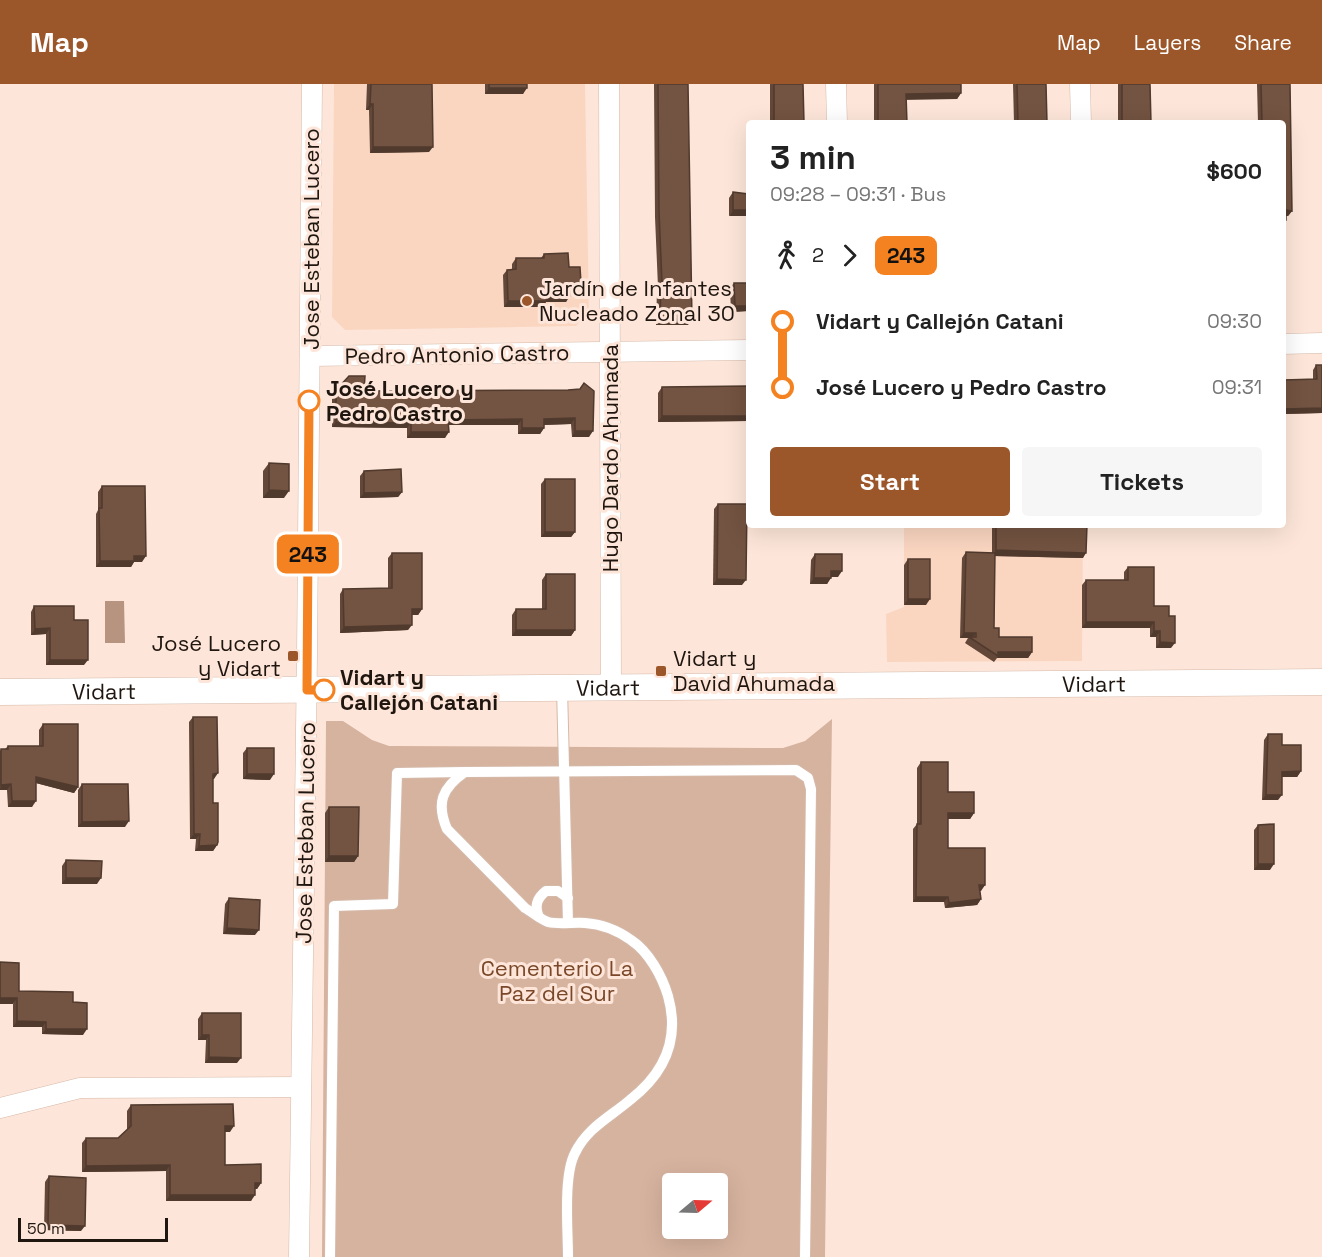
<!DOCTYPE html>
<meta charset="utf-8">
<style>
:root{--surface:#fff;--page:#f6f6f6;--text:#222;--muted:#767676;--accent:#9b572a}
body{margin:0;font-family:"Space Grotesk",sans-serif;background:var(--page);color:var(--text);height:100vh;display:flex;flex-direction:column;font-size:22px;white-space:nowrap}
*{box-sizing:border-box;margin:0}
p{font-size:20px;color:var(--muted)}
.icon{flex:none;width:33px;height:33px;fill:none;stroke:currentColor;stroke-width:2;stroke-linecap:round;stroke-linejoin:round}
.map{position:relative;flex:1;overflow:hidden}
.details{position:absolute;left:746px;top:36px;width:540px;height:408px;display:flex;flex-direction:column;background:var(--surface);border-radius:6px;box-shadow:0 6px 24px #0002}
.details>*{flex:none}
.badge{padding:0 12px;border-radius:9px;font-size:21px;line-height:39px}
.needle{width:39px;rotate:71deg}
.tools{position:absolute;left:662px;top:1089px;display:grid;gap:12px}
.tools a{display:grid;place-items:center;width:66px;height:66px;border-radius:6px;background:var(--surface);box-shadow:0 6px 24px #0002;font-size:30px}
.scale{position:absolute;left:18px;bottom:15px;width:150px;box-sizing:border-box;padding-left:6px;border:3px solid #201610;border-top:0;font-size:16px;line-height:21px;white-space:nowrap;color:#201610;-webkit-text-stroke:4px #fde6d9;paint-order:stroke}
.map>.badge{position:absolute;translate:-50% -50%;box-shadow:0 0 0 3px #fff}
.legs{display:flex;align-items:center;gap:9px;height:66px;padding:0 24px;font-size:20px}
.legs p{margin-inline-start:auto}
.headline{display:flex;align-items:center;justify-content:space-between;height:102px;padding:0 24px}
h1{font-size:33px;font-weight:800;line-height:45px}
.primary-button{display:flex;gap:12px;margin-top:auto;padding:12px 24px}
.primary-button a{flex:1;height:69px;border-radius:6px;background:var(--accent);color:#fff;font-size:24px;font-weight:800;line-height:69px;text-align:center}
.primary-button a+a{background:var(--page);color:var(--text)}
ul{padding:0 24px;list-style:none}
li{display:flex;align-items:center;gap:21px;height:66px;font-size:22px}
li i{display:grid;place-items:center;width:9px;height:100%;margin:0 8px;background:currentColor}
li i::after{content:'';width:15px;height:15px;margin:-8px;border:4px solid;border-radius:50%;background:var(--surface)}
li p{margin-inline-start:auto}
li:first-child i{background:linear-gradient(#0000 50%,currentColor 0)}
li:last-child i{background:linear-gradient(currentColor 50%,#0000 0)}
header{display:flex;align-items:center;gap:36px;box-sizing:border-box;height:84px;padding:0 30px;background:var(--accent);color:#fff}
header strong{font-size:28px}
nav{display:flex;gap:33px;margin-inline-start:auto;font-size:21px}
.map>svg:first-child{display:block}
.built{fill:#fad6c1}
.green{fill:#d6b39f;fill-rule:evenodd}
.water{fill:#b79480}
.lines{fill:none;stroke-linecap:round;stroke-linejoin:round}
.service-casing{stroke:#d5b9a9;stroke-width:12}
.minor-casing{stroke:#d5b9a9;stroke-width:21}
.tertiary-casing{stroke:#d5b9a9;stroke-width:27}
.service{stroke:#fff;stroke-width:10}
.minor{stroke:#fff;stroke-width:20}
.tertiary{stroke:#fff;stroke-width:26}
.wall{fill:#634738}
.shaded-wall{fill:#503a2e}
.building{fill:#735341;stroke:#503a2e;stroke-width:1.5}
.line-1-casing{stroke:#fff;stroke-width:14}
.line-1{stroke:#f58220;stroke-width:9}
.poi-dot{fill:#9b572a;stroke:#fde6d9;stroke-width:2}
.stop-1-dot{fill:#fff;stroke:#f58220;stroke-width:3}
.labels{text-anchor:middle;stroke-width:6;stroke-linejoin:round;paint-order:stroke}
.street-label{font-size:22px;fill:#201610;stroke:#fde6d9}
.poi-label{font-size:22px;fill:#201610;stroke:#fde6d9;text-anchor:start}
.stop-label{font-size:22px;font-weight:bold;fill:#201610;stroke:#fde6d9;text-anchor:start}
.park-label{font-size:22px;fill:#7a4829;stroke:#fde6d9}
</style>
<header>
<strong>Map</strong>
<nav><a>Map</a><a>Layers</a><a>Share</a></nav>
</header>
<div class="map">
<svg width="1322" height="1173" viewBox="0 0 1322 1173">
<rect width="100%" height="100%" fill="#fde6d9"/>
<g class="built">
<polygon points="334,0 585,0 589,229 576,242 345,246 332,233"/>
<polygon points="904,441 1083,441 1082,577 887,578 886,530 904,523"/>
</g>
<path class="green" d="M832,635L825,1173H322L326,637H343L372,656L389,662L783,664L805,657ZM672,1100H717V1144H672Z"/>
<polygon class="water" points="105,517 124,517 125,559 105,559"/>
<g class="lines">
<defs>
<g id="service">
<polyline points="562,604 568,839"/>
<path d="M539,833C534,822 537,814 546,807H558L568,814"/>
<polyline points="330,1173 334,822 393,820 397,689 465,688"/>
<path d="M568,1173C568,1146 563,1092 575,1069C587,1044 610,1033 630,1016C665,989 680,955 668,912C662,892 649,868 631,856C617,846 601,840 585,839C573,838 560,841 548,838C540,835 532,828 525,824L447,745C436,719 442,704 465,688L796,686L808,694L811,705L805,1173"/>
</g>
<g id="minor">
<polyline points="609,0 611,604"/>
<polyline points="836,0 837,39"/>
<polyline points="1080,0 1081,39"/>
<polyline points="1282,260 1322,259"/>
<polyline points="310,272 748,266"/>
<polyline points="0,1024 80,1004 301,1003"/>
<polyline points="299,1173 307,572 312,0"/>
</g>
<g id="tertiary">
<path id="s1" d="M0,608L1322,598"/>
</g>
</defs>
<use href="#service" class="service-casing"/>
<use href="#minor" class="minor-casing"/>
<use href="#tertiary" class="tertiary-casing"/>
<use href="#service" class="service"/>
<use href="#minor" class="minor"/>
<use href="#tertiary" class="tertiary"/>
</g>
<g class="wall">
<polygon points="367,0 432,0 429,68 370,69 369,26 366,26"/>
<polygon points="485,0 527,0 523,10 485,10"/>
<polygon points="654,0 688,0 688,241 656,241 657,205 658,203 655,133"/>
<polygon points="770,0 803,0 804,39 770,39"/>
<polygon points="874,0 961,0 961,9 957,15 906,15 907,39 874,39"/>
<polygon points="1013,0 1046,0 1047,39 1014,39"/>
<polygon points="1118,0 1150,0 1151,39 1118,39"/>
<polygon points="1257,0 1290,0 1292,127 1288,132 1286,132 1286,136 1282,140 1282,39 1258,39"/>
<polygon points="733,108 748,110 729,132 729,114"/>
<polygon points="544,170 569,183 577,205 570,205 566,218 546,218 543,223 504,223 503,191 507,186 512,186 512,180 516,174 541,174"/>
<polygon points="734,199 748,227 731,228 730,204"/>
<polygon points="1316,281 1322,329 1284,330 1283,296 1313,295 1313,286"/>
<polygon points="748,302 748,337 658,338 658,309 662,303"/>
<polygon points="336,306 364,307 594,307 589,353 572,353 571,340 544,341 544,344 540,350 518,350 518,341 448,341 445,354 407,354 407,344 332,343 332,312"/>
<polygon points="269,379 284,414 263,414 263,387"/>
<polygon points="364,387 402,408 398,413 360,414 360,392"/>
<polygon points="545,395 575,448 571,453 541,453 541,400"/>
<polygon points="102,402 142,478 134,478 131,483 96,483 96,430 98,426 98,408"/>
<polygon points="718,420 742,501 713,501 714,425"/>
<polygon points="992,441 1087,441 1083,474 995,472 994,544 999,553 1032,568 1028,574 997,574 994,578 965,559 968,554 960,554 962,474 966,468 992,469"/>
<polygon points="392,469 422,525 418,531 412,531 408,546 340,549 340,510 343,505 388,504 388,474"/>
<polygon points="815,470 838,493 831,493 827,500 810,500 811,476"/>
<polygon points="908,475 926,521 904,521 904,481"/>
<polygon points="1128,483 1154,522 1169,532 1171,564 1156,564 1156,553 1150,553 1150,544 1082,544 1082,501 1086,496 1124,496 1124,488"/>
<polygon points="546,490 575,546 571,552 512,552 512,531 516,525 542,525 542,496"/>
<polygon points="34,522 74,536 84,581 46,581 46,550 31,551 31,528"/>
<polygon points="193,633 214,695 213,695 213,719 217,761 213,767 195,767 196,755 190,755 189,638"/>
<polygon points="43,640 78,703 74,709 36,699 32,723 8,723 7,706 0,706 0,667 1,665 5,665 8,662 39,662 39,646"/>
<polygon points="1268,650 1282,661 1301,687 1297,693 1282,693 1278,716 1262,716 1264,656"/>
<polygon points="247,664 270,696 243,695 243,669"/>
<polygon points="921,678 948,708 974,729 970,735 948,735 948,764 985,801 980,807 981,815 977,821 945,824 944,818 913,818 913,745 917,740 917,684"/>
<polygon points="82,700 125,743 78,743 78,706"/>
<polygon points="329,723 358,772 354,778 325,778 325,729"/>
<polygon points="1258,741 1270,786 1254,786 1254,746"/>
<polygon points="66,776 97,800 62,800 62,782"/>
<polygon points="229,814 255,851 223,850 225,820"/>
<polygon points="19,907 73,918 83,951 42,950 42,943 13,943 13,920"/>
<polygon points="202,929 237,979 205,979 206,956 198,956 198,935"/>
<polygon points="131,1021 230,1048 225,1048 225,1081 261,1099 257,1105 255,1105 251,1117 166,1117 166,1087 82,1088 82,1059 86,1054 118,1054 127,1046 127,1027"/>
<polygon points="49,1092 81,1147 44,1146 45,1098"/>
</g>
<g class="shaded-wall">
<polygon points="489,4 527,4 523,10 485,10"/>
<polygon points="961,9 957,15 902,16 906,10"/>
<polygon points="370,20 373,20 369,26 366,26"/>
<polygon points="373,63 433,63 429,68 370,69"/>
<polygon points="733,126 748,126 748,132 729,132"/>
<polygon points="1286,126 1292,127 1288,132 1282,132"/>
<polygon points="570,199 581,199 577,205 566,205"/>
<polygon points="570,212 566,218 546,218 543,223 504,223 508,217 546,213"/>
<polygon points="735,222 748,222 748,227 731,228"/>
<polygon points="660,235 692,235 688,241 656,241"/>
<polygon points="1322,324 1322,329 1282,330 1284,325"/>
<polygon points="662,332 748,332 748,337 658,338"/>
<polygon points="575,334 571,340 540,341 544,335"/>
<polygon points="522,335 518,341 444,341 448,336"/>
<polygon points="336,338 411,339 407,344 332,343"/>
<polygon points="522,344 544,344 540,350 518,350"/>
<polygon points="575,347 593,347 589,353 572,353"/>
<polygon points="411,348 449,348 445,354 407,354"/>
<polygon points="269,406 289,407 284,414 263,414"/>
<polygon points="402,408 398,413 360,414 364,409"/>
<polygon points="545,448 575,448 571,453 541,453"/>
<polygon points="996,466 1086,469 1083,474 992,472"/>
<polygon points="134,472 146,472 142,478 134,478 131,483 96,483 100,477"/>
<polygon points="831,487 842,487 838,493 827,493"/>
<polygon points="814,494 831,494 827,500 810,500"/>
<polygon points="717,495 746,496 742,501 713,501"/>
<polygon points="908,515 930,515 926,521 904,521"/>
<polygon points="412,525 422,525 418,531 408,531"/>
<polygon points="1086,538 1154,538 1150,544 1082,544"/>
<polygon points="412,541 408,546 340,549 344,543"/>
<polygon points="50,544 46,550 31,551 35,545"/>
<polygon points="516,546 575,546 571,552 512,552"/>
<polygon points="1154,547 1160,547 1156,553 1150,553"/>
<polygon points="964,549 976,549 972,554 969,553 968,554 960,554"/>
<polygon points="1160,558 1175,559 1171,564 1156,564"/>
<polygon points="998,568 1032,568 1028,574 997,574 998,572"/>
<polygon points="50,576 88,576 84,581 46,581"/>
<polygon points="1301,687 1297,693 1278,693 1282,688"/>
<polygon points="218,689 214,695 209,695 213,690"/>
<polygon points="247,690 274,690 270,696 243,695"/>
<polygon points="36,693 78,703 74,709 32,698"/>
<polygon points="11,700 7,706 0,706 1,701"/>
<polygon points="1266,711 1282,711 1278,716 1262,716"/>
<polygon points="12,717 36,717 32,723 8,723"/>
<polygon points="948,729 974,729 970,735 944,735"/>
<polygon points="129,737 125,743 78,743 82,738"/>
<polygon points="194,750 200,750 196,755 190,755"/>
<polygon points="217,761 213,767 195,767 199,762"/>
<polygon points="329,772 358,772 354,778 325,778"/>
<polygon points="1258,780 1274,780 1270,786 1254,786"/>
<polygon points="66,794 101,794 97,800 62,800"/>
<polygon points="979,801 985,801 981,807 975,807"/>
<polygon points="916,813 948,813 944,818 913,818"/>
<polygon points="981,815 977,821 945,824 949,819"/>
<polygon points="227,844 259,846 255,851 223,850"/>
<polygon points="0,914 17,914 13,920 0,920"/>
<polygon points="17,937 46,938 42,943 13,943"/>
<polygon points="46,945 87,945 83,951 42,950"/>
<polygon points="202,951 209,951 206,956 198,956"/>
<polygon points="209,973 241,974 237,979 205,979"/>
<polygon points="225,1042 234,1042 230,1048 221,1048"/>
<polygon points="170,1081 166,1087 82,1088 86,1082"/>
<polygon points="255,1099 261,1099 257,1105 251,1105"/>
<polygon points="170,1111 255,1111 251,1117 166,1117"/>
<polygon points="48,1141 85,1142 81,1147 44,1146"/>
</g>
<g class="building">
<polygon points="371,0 432,0 433,63 373,63 373,20 370,20"/>
<rect x="489" y="0" width="38" height="4"/>
<polygon points="658,0 688,0 692,235 660,235 661,199 662,199 659,127"/>
<polygon points="774,0 803,0 804,39 774,39"/>
<polygon points="878,0 961,0 961,9 906,10 907,39 878,39"/>
<polygon points="1017,0 1046,0 1047,39 1018,39"/>
<polygon points="1122,0 1150,0 1151,39 1122,39"/>
<polygon points="1261,0 1290,0 1292,127 1286,126 1286,136 1282,136 1282,39 1262,39"/>
<polygon points="733,108 748,110 748,126 733,126"/>
<polygon points="568,169 569,183 580,183 581,199 570,199 570,212 546,213 547,217 508,217 507,186 516,185 516,174 544,174 544,170"/>
<polygon points="734,199 748,199 748,222 735,222"/>
<polygon points="1282,281 1283,296 1317,295 1316,281 1322,281 1322,324 1284,325 1284,371 1282,371"/>
<polygon points="349,292 365,292 364,307 568,306 580,305 584,299 594,307 593,347 575,347 575,334 544,335 544,344 522,344 522,335 448,336 449,348 411,348 411,339 336,338 336,306"/>
<polygon points="748,302 748,332 662,332 662,303"/>
<polygon points="269,379 289,380 289,407 269,406"/>
<polygon points="401,385 402,408 364,409 364,387"/>
<rect x="545" y="395" width="30" height="53"/>
<polygon points="102,402 145,402 146,472 134,472 134,477 100,477 99,424 102,424"/>
<polygon points="718,420 747,420 746,496 717,495"/>
<polygon points="996,441 1087,441 1086,469 996,466"/>
<polygon points="966,468 995,469 994,544 999,544 999,553 1032,553 1032,568 998,568 998,572 969,553 976,553 976,549 964,549"/>
<polygon points="392,469 422,469 422,525 412,525 412,541 344,543 343,505 392,504"/>
<polygon points="815,470 842,470 842,487 831,487 831,494 814,494"/>
<rect x="908" y="475" width="22" height="40"/>
<polygon points="1128,483 1154,483 1154,522 1169,522 1169,532 1175,532 1175,559 1160,558 1160,547 1154,547 1154,538 1086,538 1086,496 1128,496"/>
<polygon points="546,490 575,490 575,546 516,546 516,525 546,525"/>
<polygon points="34,522 74,522 74,536 88,536 88,576 50,576 50,544 35,545"/>
<polygon points="193,633 217,633 218,689 213,690 213,719 218,719 218,758 217,761 199,762 200,750 194,750"/>
<polygon points="43,640 78,640 78,703 36,693 36,717 12,717 11,700 1,701 1,665 8,665 8,662 43,662"/>
<polygon points="1268,650 1282,650 1282,661 1301,661 1301,687 1282,688 1282,711 1266,711"/>
<rect x="247" y="664" width="27" height="26"/>
<polygon points="921,678 948,678 948,708 974,708 974,729 948,729 948,764 985,764 985,801 979,801 981,815 949,819 948,813 916,813 917,740 921,740"/>
<polygon points="82,700 128,700 129,737 82,738"/>
<polygon points="329,723 359,723 358,772 329,772"/>
<polygon points="1274,740 1274,780 1258,780 1258,741"/>
<polygon points="66,776 102,777 101,794 66,794"/>
<polygon points="229,814 260,816 259,846 227,844"/>
<polygon points="0,878 19,879 19,907 73,908 73,918 87,919 87,945 46,945 46,938 17,937 17,914 0,914"/>
<polygon points="202,929 241,929 241,974 209,973 209,951 202,951"/>
<polygon points="233,1020 234,1042 225,1042 225,1081 261,1080 261,1099 255,1099 255,1111 170,1111 170,1081 86,1082 86,1054 118,1054 131,1042 131,1021"/>
<polygon points="49,1092 86,1094 85,1142 48,1141"/>
</g>
<g class="lines">
<defs>
<polyline id="line-1" points="309,317 307,606 324,606"/>
</defs>
<use href="#line-1" class="line-1-casing"/>
<use href="#line-1" class="line-1"/>
</g>
<g class="poi-dot">
<circle cx="527" cy="217" r="6"/>
<rect x="287" y="566" width="12" height="12" rx="3"/>
<rect x="655" y="581" width="12" height="12" rx="3"/>
</g>
<g class="stop-1-dot">
<circle cx="309" cy="317" r="10"/>
<circle cx="324" cy="606" r="10"/>
</g>
<g class="labels">
<g class="street-label">
<text transform="translate(311 155) rotate(-90)" y="8">Jose Esteban Lucero</text>
<text transform="translate(457 270) rotate(-1)" y="8">Pedro Antonio Castro</text>
<text transform="translate(610 374) rotate(-90)" y="8">Hugo Dardo Ahumada</text>
<text dy="8" stroke="none"><textPath href="#s1" startOffset="1094">Vidart</textPath></text>
<text dy="8" stroke="none"><textPath href="#s1" startOffset="608">Vidart</textPath></text>
<text dy="8" stroke="none"><textPath href="#s1" startOffset="104">Vidart</textPath></text>
<text transform="translate(305 749) rotate(-89)" y="8">Jose Esteban Lucero</text>
</g>
<g class="poi-label">
<text x="539" y="212">Jardín de Infantes<tspan x="539" dy="25">Nucleado Zonal 30</tspan></text>
<text x="281" y="567" text-anchor="end">José Lucero<tspan x="281" dy="25">y Vidart</tspan></text>
<text x="673" y="582">Vidart y<tspan x="673" dy="25">David Ahumada</tspan></text>
</g>
<g class="stop-label">
<text x="326" y="312">José Lucero y<tspan x="326" dy="25">Pedro Castro</tspan></text>
<text x="340" y="601">Vidart y<tspan x="340" dy="25">Callejón Catani</tspan></text>
</g>
<g class="park-label">
<text x="557" y="892">Cementerio La<tspan x="557" dy="25">Paz del Sur</tspan></text>
</g>
</g>
</svg>
<div class="tools">
<a><svg class="needle" viewBox="-14 -14 28 28"><path d="M0-13l5 13h-10z" fill="#e53935"/><path d="M0 13l5-13h-10z" fill="#767676"/></svg></a>
</div>
<div class="scale">50 m</div>
<b class="badge" style="left:308px;top:470px;background:#f58220;color:#111">243</b>
<section class="details">
<div class="headline"><div><h1>3 min</h1><p>09:28 – 09:31 · Bus</p></div><b>$600</b></div>
<div class="legs"><svg class="icon" aria-label="walk" viewBox="0 0 24 24"><circle cx="13" cy="4" r="2"/><path d="M13 8l-2 6 4 7M11 14l-3 7M7 12l3-4h3l4 4"/></svg>2<svg class="icon" aria-label="forward" viewBox="0 0 24 24"><path d="M9 5l7 7-7 7"/></svg><b class="badge" style="background:#f58220;color:#111">243</b></div>
<ul>
<li><i style="color:#f58220"></i><b>Vidart y Callejón Catani</b><p>09:30</p></li>
<li><i style="color:#f58220"></i><b>José Lucero y Pedro Castro</b><p>09:31</p></li>
</ul>
<div class="primary-button"><a>Start</a><a>Tickets</a></div>
</section>
</div>
